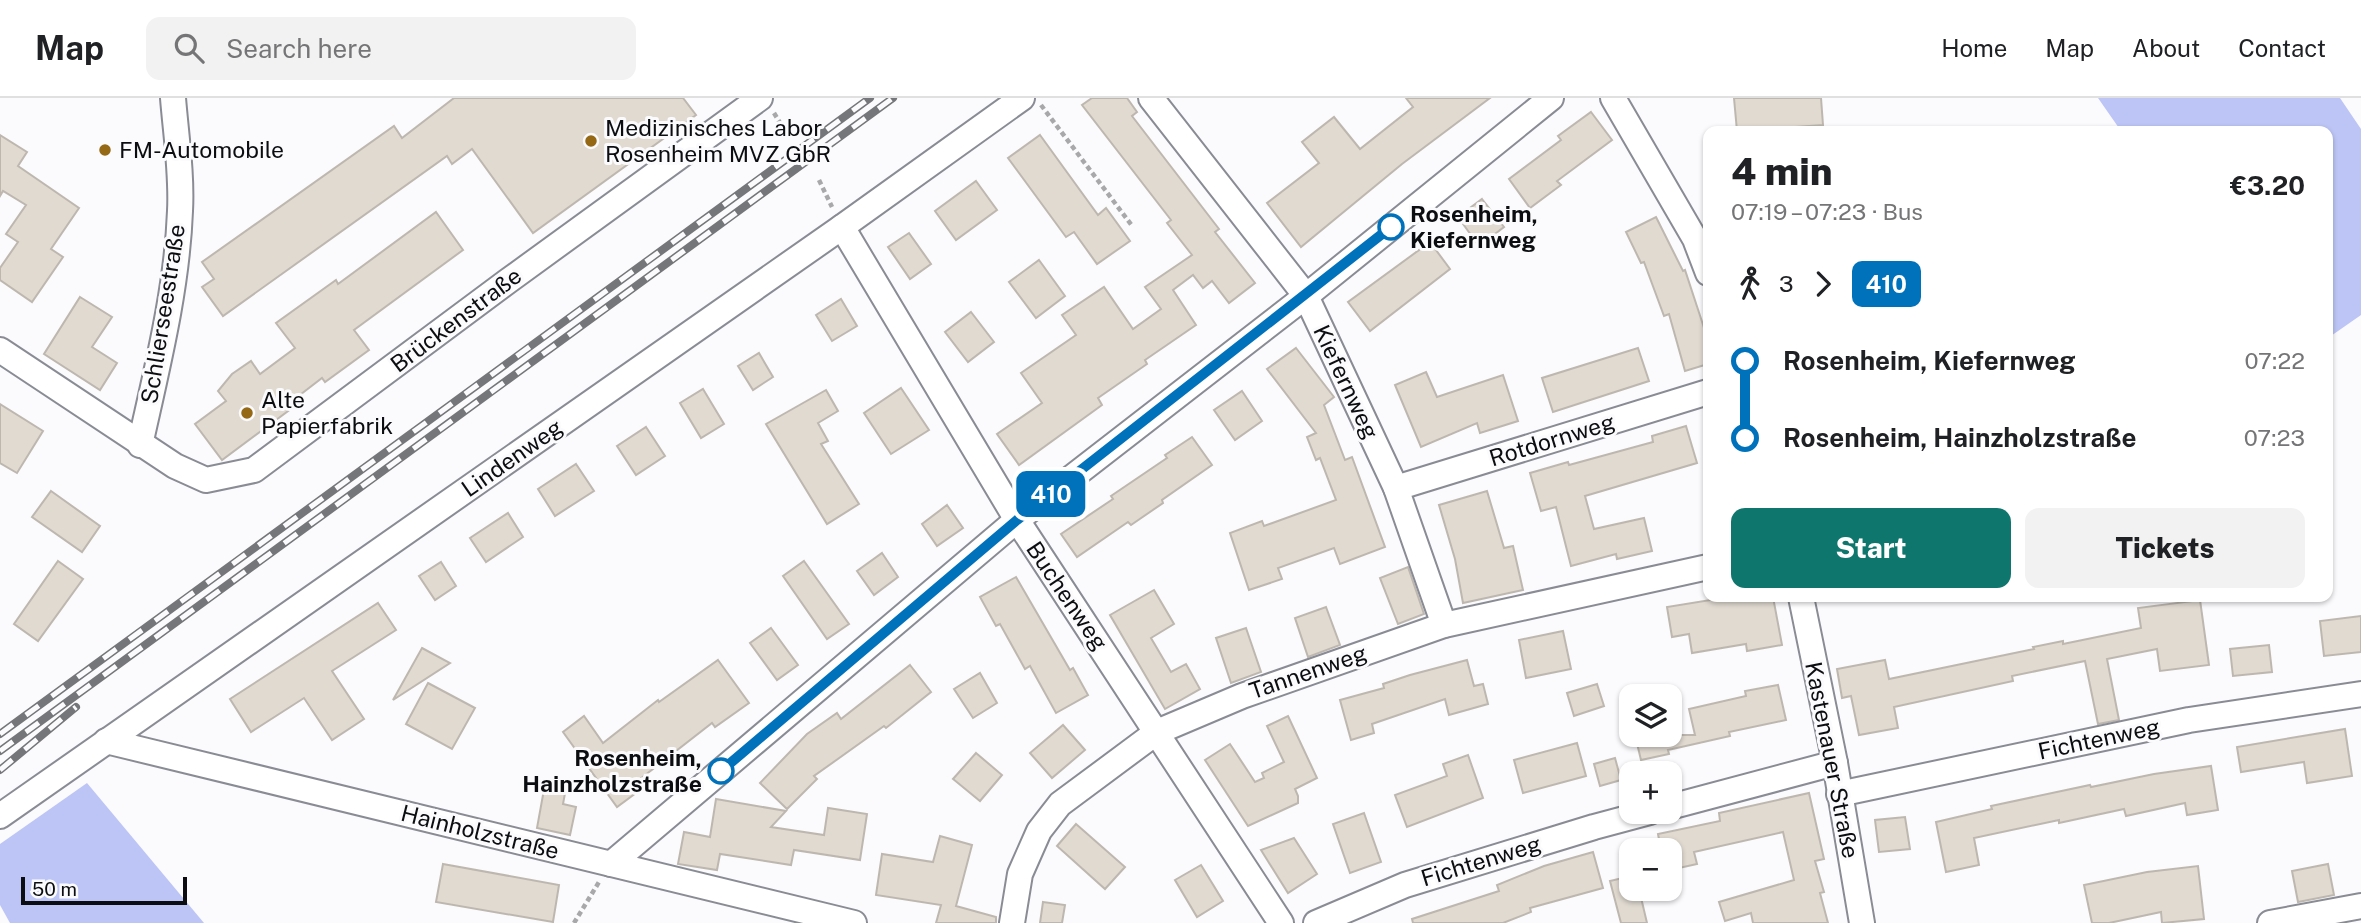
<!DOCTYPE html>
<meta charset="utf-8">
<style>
:root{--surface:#fff;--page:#f2f2f2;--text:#202124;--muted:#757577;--line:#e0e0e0;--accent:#0f766e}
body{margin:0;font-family:"Public Sans",sans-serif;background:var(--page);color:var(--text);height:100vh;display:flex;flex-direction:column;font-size:26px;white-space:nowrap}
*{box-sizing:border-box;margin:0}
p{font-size:23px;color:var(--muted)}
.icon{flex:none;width:38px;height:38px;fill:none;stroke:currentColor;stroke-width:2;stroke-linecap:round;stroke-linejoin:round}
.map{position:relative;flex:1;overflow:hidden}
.panel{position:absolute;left:1703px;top:28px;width:630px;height:476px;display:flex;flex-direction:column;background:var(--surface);border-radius:14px;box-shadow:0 2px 5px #0004}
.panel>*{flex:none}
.badge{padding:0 14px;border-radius:10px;font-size:24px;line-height:46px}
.controls{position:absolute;left:1619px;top:586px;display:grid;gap:14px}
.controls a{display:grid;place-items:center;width:63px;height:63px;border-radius:14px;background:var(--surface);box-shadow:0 2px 5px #0004;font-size:35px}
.scale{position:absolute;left:21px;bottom:18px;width:166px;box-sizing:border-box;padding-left:7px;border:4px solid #0c0d10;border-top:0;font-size:19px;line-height:24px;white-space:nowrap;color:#0c0d10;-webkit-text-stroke:5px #fbfbfd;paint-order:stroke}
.map>.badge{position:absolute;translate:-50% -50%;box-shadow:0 0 0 4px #fff}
.legs{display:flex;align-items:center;gap:10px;height:77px;padding:0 28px;font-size:23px}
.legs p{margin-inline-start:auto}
.summary{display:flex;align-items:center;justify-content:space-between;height:119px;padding:0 28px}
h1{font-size:38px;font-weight:800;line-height:52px}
.button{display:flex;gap:14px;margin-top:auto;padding:14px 28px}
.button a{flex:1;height:80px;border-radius:14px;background:var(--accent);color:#fff;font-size:28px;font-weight:800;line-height:80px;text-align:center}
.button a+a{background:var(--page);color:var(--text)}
ul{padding:0 28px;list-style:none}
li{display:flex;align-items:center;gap:24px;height:77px;font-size:26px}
li i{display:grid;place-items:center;width:10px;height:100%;margin:0 9px;background:currentColor}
li i::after{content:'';width:18px;height:18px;margin:-9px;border:5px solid;border-radius:50%;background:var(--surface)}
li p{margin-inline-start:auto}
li:first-child i{background:linear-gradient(#0000 50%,currentColor 0)}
li:last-child i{background:linear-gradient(currentColor 50%,#0000 0)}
header{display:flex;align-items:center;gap:42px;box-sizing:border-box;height:98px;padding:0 35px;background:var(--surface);border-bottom:2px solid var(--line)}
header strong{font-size:33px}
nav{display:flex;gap:38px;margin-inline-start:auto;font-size:24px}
.search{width:490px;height:63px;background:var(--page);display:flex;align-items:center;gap:18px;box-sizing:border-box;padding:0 24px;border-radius:14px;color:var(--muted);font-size:26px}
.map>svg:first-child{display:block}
.green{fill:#bcc5f5}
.building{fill:#e0dad1;stroke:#bdb7af;stroke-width:2}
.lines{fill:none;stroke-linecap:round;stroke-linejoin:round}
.minor-casing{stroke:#8a8c95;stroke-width:28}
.path{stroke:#a8a8ab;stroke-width:4.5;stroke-dasharray:5 3.5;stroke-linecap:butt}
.minor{stroke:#fff;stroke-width:24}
.rail-casing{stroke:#757679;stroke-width:8}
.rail{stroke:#fbfbfd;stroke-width:5;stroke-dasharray:16;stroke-linecap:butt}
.line-1-casing{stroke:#fff;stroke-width:16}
.line-1{stroke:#0072bc;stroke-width:10}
.poi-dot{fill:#946814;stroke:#fbfbfd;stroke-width:2.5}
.stop-1-dot{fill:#fff;stroke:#0072bc;stroke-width:3.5}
.labels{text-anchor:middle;stroke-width:6;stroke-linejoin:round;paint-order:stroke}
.poi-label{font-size:23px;fill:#0c0d10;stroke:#fbfbfd;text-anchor:start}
.stop-label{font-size:23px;font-weight:bold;fill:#0c0d10;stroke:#fbfbfd;text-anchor:start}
.street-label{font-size:23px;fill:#0c0d10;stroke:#fbfbfd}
</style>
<header>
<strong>Map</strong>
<div class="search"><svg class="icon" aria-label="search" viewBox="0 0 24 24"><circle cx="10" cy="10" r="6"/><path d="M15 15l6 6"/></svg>Search here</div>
<nav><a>Home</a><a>Map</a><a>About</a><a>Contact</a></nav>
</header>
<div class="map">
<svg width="2361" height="825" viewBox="0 0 2361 825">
<rect width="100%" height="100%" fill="#fbfbfd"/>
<g class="green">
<polygon points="2098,0 2340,0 2361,31 2361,217 2328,240 2328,33 2121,33"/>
<polygon points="87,685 204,825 10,825 0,807 0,746"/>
</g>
<g class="building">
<polygon points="454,0 683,0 696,17 533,135 472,51 452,66 447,58 223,218 202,189 214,181 202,164 394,28 402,40"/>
<polygon points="1092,0 1127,0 1137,14 1132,18 1219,131 1215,134 1255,185 1229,205 1212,183 1203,190 1193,177 1173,192 1196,227 1145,262 1147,266 1098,300 1102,307 1019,367 997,336 1042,305 1021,275 1076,237 1062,217 1104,189 1133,231 1161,211 1145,189 1192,157 1167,125 1171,122 1082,7"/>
<polygon points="1406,0 1490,0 1402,66 1301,149 1267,105 1319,65 1302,44 1334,19 1360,51 1413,9"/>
<polygon points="1734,0 1821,0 1823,27 1737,33"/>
<polygon points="1591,14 1612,42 1557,83 1561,87 1530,110 1509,81 1561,42 1558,38"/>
<polygon points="0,37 27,54 18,68 79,110 51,151 63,159 32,204 0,182 0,170 18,144 6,136 26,107 3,93 0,98"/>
<polygon points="1040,37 1098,117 1106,110 1130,143 1097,166 1074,134 1066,139 1008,60"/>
<polygon points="976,83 997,112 956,142 935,113"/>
<polygon points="1482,101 1504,129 1479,148 1458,119"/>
<polygon points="436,114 463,152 354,232 369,252 325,284 322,280 296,300 299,305 222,362 195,326 226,303 218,293 232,276 251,263 260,276 295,250 276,225 336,182 338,186"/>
<polygon points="1656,119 1683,173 1685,172 1708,242 1708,266 1685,273 1669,216 1664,218 1644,164 1641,165 1626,134"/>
<polygon points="909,135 931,166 910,181 888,149"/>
<polygon points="1430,144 1450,171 1370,233 1348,204"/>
<polygon points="1039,162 1065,198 1036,220 1009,184"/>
<polygon points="80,199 112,219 92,249 117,265 100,292 44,256"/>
<polygon points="841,201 857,228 832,243 816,217"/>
<polygon points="971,214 994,244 968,264 945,234"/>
<polygon points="1296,250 1334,299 1324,307 1345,362 1352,359 1385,449 1340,466 1334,450 1278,470 1282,481 1249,492 1230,435 1262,423 1264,428 1336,402 1320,360 1316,362 1307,339 1316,335 1267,271"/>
<polygon points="1638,250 1649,283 1553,314 1542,280"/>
<polygon points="759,255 773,279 753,292 738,268"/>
<polygon points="1426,274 1437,299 1503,277 1518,323 1480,335 1477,325 1421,349 1395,287"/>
<polygon points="901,290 929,332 891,356 864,315"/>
<polygon points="703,291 724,326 701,340 680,305"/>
<polygon points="826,292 838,313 818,325 828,343 821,346 859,406 827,426 766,326"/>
<polygon points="1242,293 1262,323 1235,342 1214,312"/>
<polygon points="0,306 43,333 17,375 0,365"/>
<polygon points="1686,328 1697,365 1585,398 1594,431 1644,420 1652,453 1617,461 1616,456 1571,468 1556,409 1541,413 1530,375 1568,364 1569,367 1653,344 1652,338"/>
<polygon points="646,329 665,358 636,377 617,348"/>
<polygon points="1192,339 1212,367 1162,402 1163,405 1131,427 1128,424 1077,459 1061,436 1113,401 1111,398 1167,360 1165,357"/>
<polygon points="576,366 594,393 555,418 538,391"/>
<polygon points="51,393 100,428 82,454 32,419"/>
<polygon points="1487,393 1504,450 1513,448 1523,492 1463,505 1455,461 1439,407"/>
<polygon points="947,407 963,430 937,448 922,426"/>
<polygon points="508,415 523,439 486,464 470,440"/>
<polygon points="882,455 898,479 874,497 857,473"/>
<polygon points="58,463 83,481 38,543 14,526"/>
<polygon points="804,463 849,526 827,541 783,478"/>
<polygon points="441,464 456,488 435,502 419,478"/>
<polygon points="1408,469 1424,516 1398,526 1380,480"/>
<polygon points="1016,479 1070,572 1073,570 1088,597 1056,615 1030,568 1025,571 1000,526 996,528 980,499"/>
<polygon points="1154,492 1174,526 1151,540 1171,574 1186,566 1200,591 1165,611 1110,517"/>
<polygon points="1729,499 1773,499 1782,547 1747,553 1746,546 1692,555 1689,536 1672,539 1667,509"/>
<polygon points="2200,502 2209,567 2160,573 2157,551 2107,561 2119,622 2098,626 2085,563 2012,578 2013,583 1894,609 1898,630 1859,637 1851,598 1842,600 1837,571 1885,562 1889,581 2034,551 2033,549 2063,543 2063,546 2141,530 2138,510"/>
<polygon points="378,505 396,532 332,573 364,621 332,642 304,600 251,634 230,601"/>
<polygon points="1326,509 1340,547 1308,559 1295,520"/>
<polygon points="2361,518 2361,554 2324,558 2320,523"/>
<polygon points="771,530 798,567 777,582 750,545"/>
<polygon points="1246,530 1261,574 1231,585 1216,540"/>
<polygon points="1563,533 1571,571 1526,580 1519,542"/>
<polygon points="2269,547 2272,574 2233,578 2230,551"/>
<polygon points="422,550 450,565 393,602"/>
<polygon points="718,562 749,605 715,629 712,625 635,685 640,692 617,709 563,634 584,618 603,645 658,602 659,604"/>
<polygon points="1467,562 1474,588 1483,586 1488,606 1449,617 1445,601 1372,626 1374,635 1351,642 1340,602 1384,590 1383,586 1410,577"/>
<polygon points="910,567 931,594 886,630 884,628 814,678 817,681 787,711 760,685 807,636 837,615 841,621"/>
<polygon points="980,575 997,605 973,620 954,591"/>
<polygon points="428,585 475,610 452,651 406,626"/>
<polygon points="1597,586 1604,608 1574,618 1567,595"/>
<polygon points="1778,587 1786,622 1729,634 1730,638 1668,652 1669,656 1641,662 1635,637 1695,637 1689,611 1746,598 1745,593"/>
<polygon points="1288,618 1317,680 1295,691 1298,698 1298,705 1248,728 1205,662 1230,646 1255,684 1264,680 1262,675 1284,664 1267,628"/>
<polygon points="1063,627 1085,652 1052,680 1030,655"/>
<polygon points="2345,631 2352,678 2307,685 2304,664 2241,674 2237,649"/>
<polygon points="1577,645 1586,678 1523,695 1514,662"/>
<polygon points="976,655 1002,677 980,703 953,681"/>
<polygon points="1468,657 1483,700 1407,729 1395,697 1447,678 1443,666"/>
<polygon points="1615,660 1621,682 1600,688 1594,666"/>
<polygon points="2211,668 2218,712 2187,717 2185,705 2126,718 2124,711 2059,725 2059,722 1974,740 1979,767 1946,774 1936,724 1992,711 1991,708 2090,687 2091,689 2154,676"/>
<polygon points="545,686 566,690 563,706 576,709 570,737 537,730"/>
<polygon points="1809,695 1824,761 1815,763 1824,794 1820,795 1828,825 1753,825 1751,815 1725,823 1719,804 1794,782 1783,734 1694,754 1697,766 1670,772 1670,752 1661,752 1658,736 1720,723 1719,715"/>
<polygon points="716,701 786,713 771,729 824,737 828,710 867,716 860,762 794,752 791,767 720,756 717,772 678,766 684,734 710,739"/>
<polygon points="1364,715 1381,764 1350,775 1333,726"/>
<polygon points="1905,719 1910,751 1879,754 1875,722"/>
<polygon points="1076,726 1125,769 1105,791 1057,748"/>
<polygon points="940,738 972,747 956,808 996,819 996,825 936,825 941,807 876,797 882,756 933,764"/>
<polygon points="1294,740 1317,776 1288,795 1261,752"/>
<polygon points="1593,754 1603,790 1530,810 1531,814 1503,825 1413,825 1412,821 1499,793 1497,787 1544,768"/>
<polygon points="443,766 559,787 553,824 436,804"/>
<polygon points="2328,766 2334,797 2298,804 2292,773"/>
<polygon points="1201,767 1223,803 1197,819 1175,782"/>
<polygon points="2198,768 2204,821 2162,825 2161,814 2109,825 2092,825 2084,787 2147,774"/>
<polygon points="1631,778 1631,791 1639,791 1647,825 1621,825 1610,783"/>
<polygon points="1043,804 1065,807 1062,825 1040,825"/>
</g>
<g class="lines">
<defs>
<g id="minor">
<polyline points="1151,0 1306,198 1396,390 1444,527"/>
<polyline points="1613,0 1695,141 1708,175"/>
<polyline points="842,129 1017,422 1281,825"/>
<polyline points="0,252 175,368 206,382 254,372 508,183 760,0"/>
<path d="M140,347C157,270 177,192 180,113C182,76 176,37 173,0"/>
<polyline points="1396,390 1708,294"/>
<polyline points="1801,499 1835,665 1862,825"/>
<polyline points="106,643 854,825"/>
<polyline points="1839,696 2189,622 2361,596"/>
<polyline points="1670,709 1835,665"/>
<polyline points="0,718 842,129 1022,0"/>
<polyline points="611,766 1017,422 1306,198 1551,0"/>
<polyline points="1012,825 1020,776 1039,733 1060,706 1157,634 1242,598 1444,527 1708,469"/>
<polyline points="1316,825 1405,787 1594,729 1650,714"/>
<polyline points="2270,825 2361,808"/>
</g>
</defs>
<use href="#minor" class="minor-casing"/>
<g class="path">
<polyline points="1041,7 1133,129"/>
<polyline points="774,15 788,38"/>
<polyline points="819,82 832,109"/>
<polyline points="574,825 599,784"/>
</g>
<use href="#minor" class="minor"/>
<defs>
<g id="rail">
<polyline points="0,636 870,0"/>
<polyline points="0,653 893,0"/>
<polyline points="0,672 76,609"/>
</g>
</defs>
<use href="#rail" class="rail-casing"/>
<use href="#rail" class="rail"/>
</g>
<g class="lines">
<defs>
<polyline id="line-1" points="721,673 1017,422 1391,129"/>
</defs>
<use href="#line-1" class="line-1-casing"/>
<use href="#line-1" class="line-1"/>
</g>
<g class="poi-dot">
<circle cx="591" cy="43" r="7"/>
<circle cx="105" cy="52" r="7"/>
<circle cx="247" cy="315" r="7"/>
</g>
<g class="stop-1-dot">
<circle cx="1391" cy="129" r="12"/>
<circle cx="721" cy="673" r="12"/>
</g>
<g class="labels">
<g class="poi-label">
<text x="605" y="38">Medizinisches Labor<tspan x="605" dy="26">Rosenheim MVZ GbR</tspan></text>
<text x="119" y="60">FM-Automobile</text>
<text x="261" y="310">Alte<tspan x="261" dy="26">Papierfabrik</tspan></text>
</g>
<g class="stop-label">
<text x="1410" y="124">Rosenheim,<tspan x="1410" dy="26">Kiefernweg</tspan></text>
<text x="702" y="668" text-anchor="end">Rosenheim,<tspan x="702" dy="26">Hainzholzstraße</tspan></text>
</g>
<g class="street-label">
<text transform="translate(163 216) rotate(-81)" y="8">Schlierseestraße</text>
<text transform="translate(456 222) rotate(-37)" y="8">Brückenstraße</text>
<text transform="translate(1346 284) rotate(65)" y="8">Kiefernweg</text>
<text transform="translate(1552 342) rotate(-17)" y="8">Rotdornweg</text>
<text transform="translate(512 360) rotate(-35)" y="8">Lindenweg</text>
<text transform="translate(1067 498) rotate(56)" y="8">Buchenweg</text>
<text transform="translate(1308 574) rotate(-19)" y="8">Tannenweg</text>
<text transform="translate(2099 641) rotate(-12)" y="8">Fichtenweg</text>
<text transform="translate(1832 662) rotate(79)" y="8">Kastenauer Straße</text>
<text transform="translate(480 734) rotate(14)" y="8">Hainholzstraße</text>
<text transform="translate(1481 763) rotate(-17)" y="8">Fichtenweg</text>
</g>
</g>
</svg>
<div class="controls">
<a><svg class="icon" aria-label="layers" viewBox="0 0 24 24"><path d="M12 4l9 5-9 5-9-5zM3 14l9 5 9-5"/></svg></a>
<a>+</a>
<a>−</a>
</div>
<div class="scale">50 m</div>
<b class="badge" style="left:1051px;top:396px;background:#0072bc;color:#fff">410</b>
<section class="panel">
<div class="summary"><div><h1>4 min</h1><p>07:19 – 07:23 · Bus</p></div><b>€3.20</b></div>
<div class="legs"><svg class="icon" aria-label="walk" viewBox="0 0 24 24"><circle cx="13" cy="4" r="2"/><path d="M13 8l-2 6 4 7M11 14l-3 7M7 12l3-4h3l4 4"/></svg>3<svg class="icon" aria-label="forward" viewBox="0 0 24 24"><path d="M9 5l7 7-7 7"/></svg><b class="badge" style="background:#0072bc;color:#fff">410</b></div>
<ul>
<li><i style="color:#0072bc"></i><b>Rosenheim, Kiefernweg</b><p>07:22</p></li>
<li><i style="color:#0072bc"></i><b>Rosenheim, Hainzholzstraße</b><p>07:23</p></li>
</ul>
<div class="button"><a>Start</a><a>Tickets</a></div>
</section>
</div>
